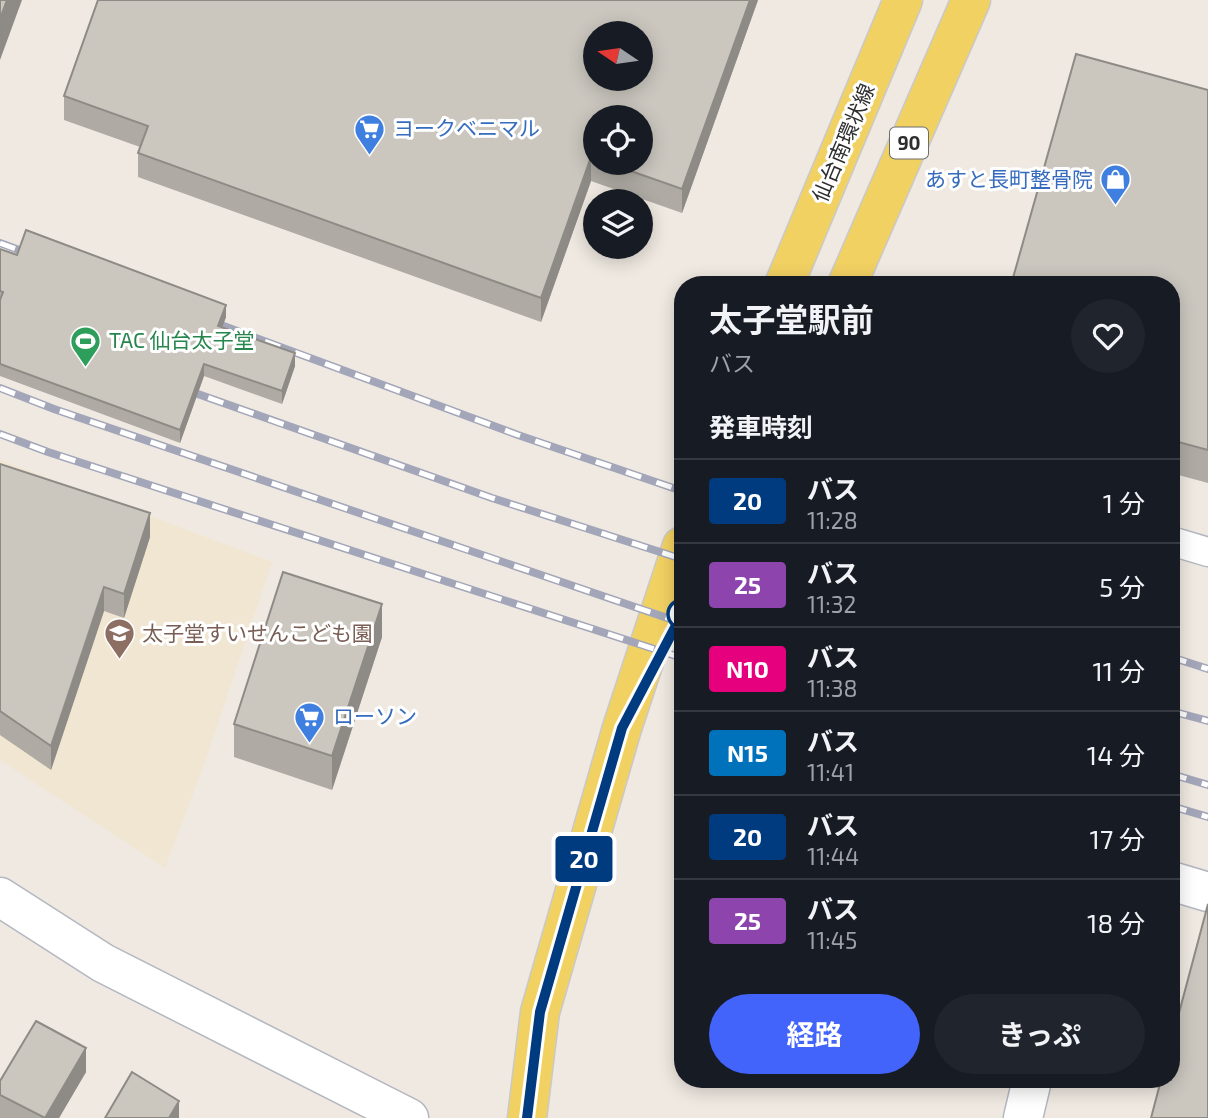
<!DOCTYPE html>
<html lang="ja">
<meta charset="utf-8">
<style>
:root{--surface:#171b24;--page:#20242c;--text:#f1f3f6;--muted:#9ea1a6;--line:#363941;--accent:#4264fb}
body{margin:0;font-family:"Exo 2","Noto Sans JP",sans-serif;background:var(--page);color:var(--text);height:100vh;display:flex;flex-direction:column;font-size:26px;white-space:nowrap}
*{box-sizing:border-box;margin:0}
p{font-size:23px;color:var(--muted)}
.icon{flex:none;width:38px;height:38px;fill:none;stroke:currentColor;stroke-width:2;stroke-linecap:round;stroke-linejoin:round}
.map{position:relative;flex:1;overflow:hidden}
.sheet{position:absolute;left:674px;top:276px;width:506px;height:812px;display:flex;flex-direction:column;background:var(--surface);border-radius:28px;box-shadow:0 4px 18px #0003}
.sheet>*{flex:none}
.badge{padding:0 14px;border-radius:5px;font-size:24px;line-height:46px}
.needle{width:46px;rotate:283deg}
.controls{position:absolute;left:583px;top:21px;display:grid;gap:14px}
.controls a{display:grid;place-items:center;width:70px;height:70px;border-radius:50%;background:var(--surface);box-shadow:0 4px 18px #0003;font-size:35px}
.map>.badge{position:absolute;translate:-50% -50%;box-shadow:0 0 0 4px #fff}
h2{padding:0 35px;font-size:26px;line-height:63px}
.round{display:grid;place-items:center;flex:none;width:74px;height:74px;border-radius:37px;background:var(--page)}
.overview{display:flex;align-items:center;justify-content:space-between;height:119px;padding:0 35px}
h1{font-size:33px;font-weight:700;line-height:52px}
.button{display:flex;gap:14px;margin-top:auto;padding:14px 35px}
.button a{flex:1;height:80px;border-radius:42px;background:var(--accent);color:#fff;font-size:28px;font-weight:700;line-height:80px;text-align:center}
.button a+a{background:var(--page);color:var(--text)}
ul{padding:0;list-style:none}
li{display:flex;align-items:center;gap:21px;height:84px;padding:0 35px;border-top:2px solid var(--line)}
li div{flex:1}
li b{display:block;font-size:26px}
li em{font-style:normal}
li .badge{min-width:77px;font-weight:700;text-align:center}
.map>svg:first-child{display:block}
.education{fill:#f0e6d1}
.lines{fill:none;stroke-linecap:round;stroke-linejoin:round}
.service-casing{stroke:#b4b7c1;stroke-width:31}
.minor-casing{stroke:#b4b7c1;stroke-width:41}
.tertiary-casing{stroke:#b4b7c1;stroke-width:41}
.primary-casing{stroke:#c9c9c9;stroke-width:41}
.service{stroke:#fff;stroke-width:28}
.minor{stroke:#fff;stroke-width:38}
.tertiary{stroke:#fff;stroke-width:38}
.primary{stroke:#f2d163;stroke-width:38}
.rail-casing{stroke:#a3a6b8;stroke-width:8}
.rail{stroke:#fff;stroke-width:5;stroke-dasharray:16;stroke-linecap:butt}
.wall{fill:#afaba4;fill-rule:evenodd}
.shaded-wall{fill:#8e8b86}
.building{fill:#cbc7bf;stroke:#8e8b86;stroke-width:2;fill-rule:evenodd}
.line-casing{stroke:#fff;stroke-width:16}
.line{stroke:#003b80;stroke-width:10}
.stop-dot{fill:#fff;stroke:#003b80;stroke-width:3.5}
.labels{text-anchor:middle;stroke-width:6;stroke-linejoin:round;paint-order:stroke}
.shield{fill:#fff;stroke:#6d6d6d;stroke-width:2}
.shield-label{font-size:19px;font-weight:bold;fill:#2e2e2e}
.shop-label{font-size:21px;fill:#366cbe;stroke:#fff;text-anchor:start}
.street-label{font-size:21px;fill:#2e2e2e;stroke:#fff}
.leisure-label{font-size:21px;fill:#27864d;stroke:#fff;text-anchor:start}
.education-label{font-size:21px;fill:#785e54;stroke:#fff;text-anchor:start}
</style>
<div class="map">
<svg width="1208" height="1118" viewBox="0 0 1208 1118">
<rect width="100%" height="100%" fill="#efe9e1"/>
<polygon class="education" points="0,460 272,562 205,762 165,868 0,760"/>
<g class="lines">
<defs>
<polyline id="service" points="1171,541 1208,552"/>
<g id="minor">
<polyline points="1171,881 1208,892"/>
<polyline points="1023,1118 1032,1080"/>
</g>
<polyline id="tertiary" points="0,897 103,963 409,1118"/>
<g id="primary">
<polyline points="784,285 903,0"/>
<polyline points="847,285 971,0"/>
<polyline points="527,1118 540,1012 622,728 682,546"/>
</g>
</defs>
<use href="#service" class="service-casing"/>
<use href="#minor" class="minor-casing"/>
<use href="#tertiary" class="tertiary-casing"/>
<use href="#primary" class="primary-casing"/>
<use href="#service" class="service"/>
<use href="#minor" class="minor"/>
<use href="#tertiary" class="tertiary"/>
<use href="#primary" class="primary"/>
<defs>
<g id="rail">
<polyline points="0,243 38,257"/>
<polyline points="205,319 518,435 682,491"/>
<polyline points="178,387 492,498 682,559"/>
<polyline points="0,388 54,409 682,623"/>
<polyline points="0,434 48,452 682,658"/>
<polyline points="1171,657 1208,669"/>
<polyline points="1171,711 1208,721"/>
<polyline points="1171,774 1208,785"/>
<polyline points="1171,806 1208,817"/>
</g>
</defs>
<use href="#rail" class="rail-casing"/>
<use href="#rail" class="rail"/>
</g>
<g class="wall">
<path d="M758,0L682,213L591,181L541,322L138,177V153L140,147L64,120V96ZM595,117L640,163H595Z"/>
<polygon points="1208,90 1208,483 1171,473 1171,285"/>
<polygon points="0,249 226,317 222,327 295,366 282,404 204,376 180,443 0,376"/>
<polygon points="0,464 150,537 124,618 104,611 51,770 0,735"/>
<polygon points="382,637 332,790 234,757 234,724"/>
<polygon points="86,1072 59,1118 0,1118 0,1081"/>
</g>
<g class="shaded-wall">
<polygon points="7,0 22,0 0,60 0,19"/>
<polygon points="750,0 758,0 682,213 682,189"/>
<polygon points="591,157 591,181 541,322 541,298"/>
<polygon points="226,305 226,317 218,339 218,326"/>
<polygon points="295,353 295,366 282,404 282,391"/>
<polygon points="204,364 204,376 180,443 180,430"/>
<polygon points="150,513 150,537 124,618 124,594"/>
<polygon points="104,587 104,611 51,770 51,746"/>
<polygon points="382,604 382,637 332,790 332,756"/>
<polygon points="86,1048 86,1072 59,1118 45,1118"/>
<polygon points="179,1101 179,1118 169,1118"/>
</g>
<g class="building">
<polygon points="0,0 7,0 0,19"/>
<path d="M98,0H750L682,189L608,163H640V117H595V158L591,157L541,298L138,153L148,126L64,96ZM595,33H640V79H595Z"/>
<polygon points="1076,54 1208,90 1208,450 1171,440 1171,285 1011,285"/>
<polygon points="26,230 226,305 218,326 295,353 282,391 204,364 180,430 0,364 0,300 3,292 0,291 0,249 17,255"/>
<polygon points="0,464 150,513 124,594 104,587 51,746 0,711"/>
<polygon points="283,572 382,604 332,756 234,724"/>
<polygon points="1208,904 1208,1118 1151,1118 1161,1080 1171,1080 1171,1043"/>
<polygon points="36,1021 86,1048 45,1118 0,1095 0,1081"/>
<polygon points="132,1072 179,1101 169,1118 105,1118"/>
</g>
<g class="lines">
<defs>
<polyline id="line" points="527,1118 540,1012 622,728 682,614"/>
</defs>
<use href="#line" class="line-casing"/>
<use href="#line" class="line"/>
</g>
<defs>
<symbol id="supermarket-pin" viewBox="-11 -11 22 30"><path d="M0 17L-7.5 6A9.5 9.5 0 1 1 7.5 6Z" fill="#3f7fe0" stroke="#fff"/><path d="M-6-5.5h2.5l.6 2H6L4.5 2H-2.5L-4.4-4H-6ZM-1.5 3.2a1.3 1.3 0 1 0 .1 0ZM3 3.2a1.3 1.3 0 1 0 .1 0Z" fill="#fff"/></symbol>
<symbol id="shop-pin" viewBox="-11 -11 22 30"><path d="M0 17L-7.5 6A9.5 9.5 0 1 1 7.5 6Z" fill="#3f7fe0" stroke="#fff"/><path d="M-5-2.5h2.3a2.7 3.5 0 0 1 5.4 0H5L5.5 6h-11ZM-1.5-2.5h3a1.5 2.3 0 0 0-3 0Z" fill="#fff"/></symbol>
<symbol id="stadium-pin" viewBox="-11 -11 22 30"><path d="M0 17L-7.5 6A9.5 9.5 0 1 1 7.5 6Z" fill="#2e9e5b" stroke="#fff"/><path d="M0-5a6.5 5 0 1 0 0 10a6.5 5 0 1 0 0-10ZM-3.5-1.8h7v3.6h-7Z" fill="#fff"/></symbol>
<symbol id="school-pin" viewBox="-11 -11 22 30"><path d="M0 17L-7.5 6A9.5 9.5 0 1 1 7.5 6Z" fill="#8d6e63" stroke="#fff"/><path d="M0-5L7-2L0 1L-7-2ZM-4 1L0 2.5L4 1V4Q0 6-4 4Z" fill="#fff"/></symbol>
</defs>
<g fill-rule="evenodd">
<use href="#supermarket-pin" x="352" y="112" width="35" height="47"/>
<use href="#shop-pin" x="1098" y="162" width="35" height="47"/>
<use href="#stadium-pin" x="68" y="324" width="35" height="47"/>
<use href="#school-pin" x="102" y="616" width="35" height="47"/>
<use href="#supermarket-pin" x="292" y="700" width="35" height="47"/>
</g>
<circle class="stop-dot" cx="682" cy="614" r="14"/>
<g class="labels">
<rect class="shield" x="890" y="127.5" width="38" height="31" rx="5"/>
<g class="shield-label">
<text x="909" y="150">90</text>
</g>
<g class="shop-label">
<text x="393" y="136">ヨークベニマル</text>
<text x="1093" y="187" text-anchor="end">あすと長町整骨院</text>
<text x="333" y="724">ローソン</text>
</g>
<g class="street-label">
<text transform="translate(844 143) rotate(-67)" y="7">仙台南環状線</text>
</g>
<g class="leisure-label">
<text x="109" y="348">TAC 仙台太子堂</text>
</g>
<g class="education-label">
<text x="142" y="641">太子堂すいせんこども園</text>
</g>
</g>
</svg>
<div class="controls">
<a><svg class="needle" viewBox="-14 -14 28 28"><path d="M0-13l5 13h-10z" fill="#e53935"/><path d="M0 13l5-13h-10z" fill="#9ea1a6"/></svg></a>
<a><svg class="icon" aria-label="locate" viewBox="0 0 24 24"><circle cx="12" cy="12" r="6"/><path d="M12 2v4M12 18v4M2 12h4M18 12h4"/></svg></a>
<a><svg class="icon" aria-label="layers" viewBox="0 0 24 24"><path d="M12 4l9 5-9 5-9-5zM3 14l9 5 9-5"/></svg></a>
</div>
<b class="badge" style="left:584px;top:859px;background:#003b80;color:#fff">20</b>
<section class="sheet">
<div class="overview"><div><h1>太子堂駅前</h1><p>バス</p></div><a class="round"><svg class="icon" aria-label="heart" viewBox="0 0 24 24"><path d="M12 20l-8-8c-3-5 5-10 8-4 3-6 11-1 8 4z"/></svg></a></div>
<h2>発車時刻</h2>
<ul>
<li><span class="badge" style="background:#003b80;color:#fff">20</span><div><b>バス</b><p>11:28</p></div><em>1 分</em></li>
<li><span class="badge" style="background:#8e44ad;color:#fff">25</span><div><b>バス</b><p>11:32</p></div><em>5 分</em></li>
<li><span class="badge" style="background:#e6007e;color:#fff">N10</span><div><b>バス</b><p>11:38</p></div><em>11 分</em></li>
<li><span class="badge" style="background:#0072bc;color:#fff">N15</span><div><b>バス</b><p>11:41</p></div><em>14 分</em></li>
<li><span class="badge" style="background:#003b80;color:#fff">20</span><div><b>バス</b><p>11:44</p></div><em>17 分</em></li>
<li><span class="badge" style="background:#8e44ad;color:#fff">25</span><div><b>バス</b><p>11:45</p></div><em>18 分</em></li>
</ul>
<div class="button"><a>経路</a><a>きっぷ</a></div>
</section>
</div>
